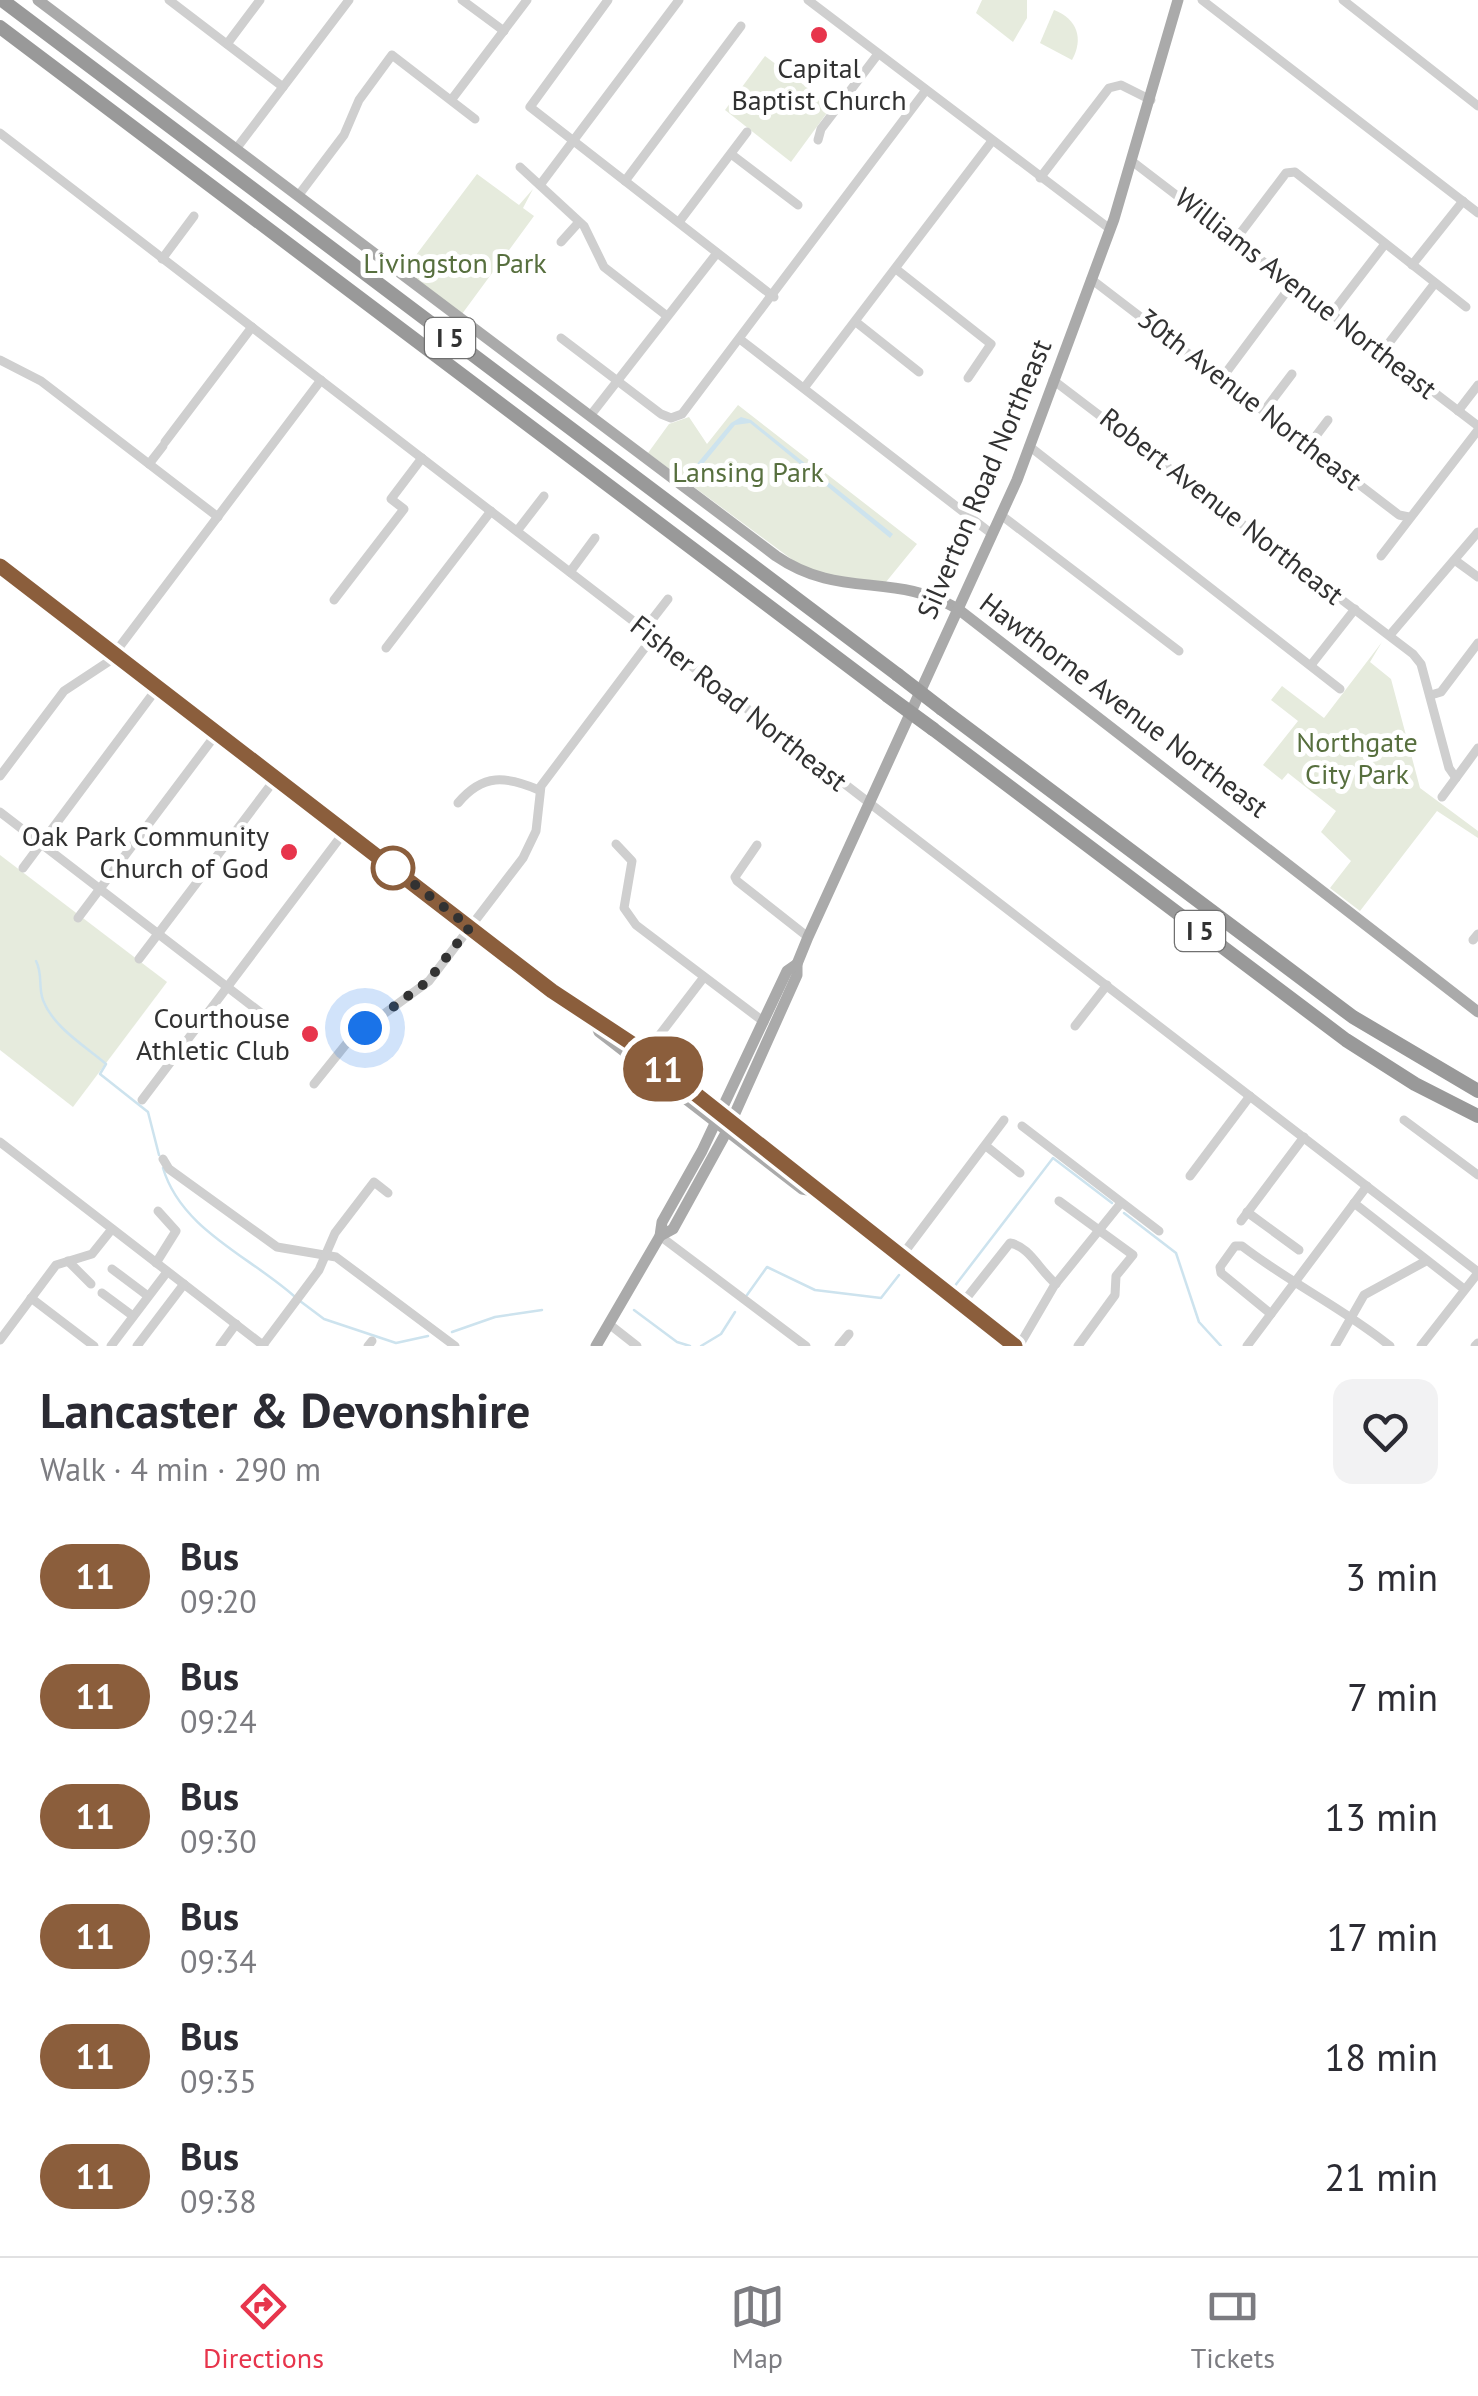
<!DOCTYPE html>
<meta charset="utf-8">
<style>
:root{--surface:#fff;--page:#f2f2f3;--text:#2b2b33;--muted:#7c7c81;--line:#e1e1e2;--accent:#e7354c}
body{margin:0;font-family:"PT Sans",sans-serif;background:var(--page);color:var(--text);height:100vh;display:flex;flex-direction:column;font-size:38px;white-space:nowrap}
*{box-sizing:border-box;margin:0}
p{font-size:32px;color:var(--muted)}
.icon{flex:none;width:55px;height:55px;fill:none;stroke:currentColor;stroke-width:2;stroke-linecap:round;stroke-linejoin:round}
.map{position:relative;height:1346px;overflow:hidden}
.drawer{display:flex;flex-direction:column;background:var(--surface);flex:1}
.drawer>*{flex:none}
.badge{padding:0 20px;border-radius:32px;font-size:35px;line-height:65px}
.you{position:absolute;width:50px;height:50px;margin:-25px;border:8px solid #fff;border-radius:50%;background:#1a73e8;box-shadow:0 0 0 15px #1a73e833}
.map>.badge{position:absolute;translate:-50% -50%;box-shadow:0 0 0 5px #fff}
.round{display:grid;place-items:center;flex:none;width:105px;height:105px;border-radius:20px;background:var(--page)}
.head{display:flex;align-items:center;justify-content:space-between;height:170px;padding:0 40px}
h1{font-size:48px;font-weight:700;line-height:75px}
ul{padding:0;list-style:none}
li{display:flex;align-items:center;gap:30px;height:120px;padding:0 40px}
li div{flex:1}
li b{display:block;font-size:38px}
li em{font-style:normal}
li .badge{min-width:110px;font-weight:700;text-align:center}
.tabs{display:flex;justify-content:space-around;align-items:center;height:140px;border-top:2px solid var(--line);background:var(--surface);font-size:28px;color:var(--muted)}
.tabs a{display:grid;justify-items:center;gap:5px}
.tabs .current{color:var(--accent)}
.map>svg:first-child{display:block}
.green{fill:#e6ebdd}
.water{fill:#cde3ee}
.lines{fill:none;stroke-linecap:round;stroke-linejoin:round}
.stream{stroke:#cde3ee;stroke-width:2.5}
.minor{stroke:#cfcfcf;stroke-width:9}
.major{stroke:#aaa;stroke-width:11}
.highway{stroke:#999;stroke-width:14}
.highway-bridge{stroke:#999;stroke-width:14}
.line-casing{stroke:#fff;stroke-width:22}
.line{stroke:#8b5e3c;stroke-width:15}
.walk{stroke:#323232;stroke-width:10;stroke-dasharray:0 18}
.poi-dot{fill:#e7354c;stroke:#fff;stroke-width:4}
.stop-dot{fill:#fff;stroke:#8b5e3c;stroke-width:5}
.labels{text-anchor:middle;stroke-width:10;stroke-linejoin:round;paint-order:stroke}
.shield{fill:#fff;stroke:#707070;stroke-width:2.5}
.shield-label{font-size:25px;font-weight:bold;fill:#323232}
.poi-label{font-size:28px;fill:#323232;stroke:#fff;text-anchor:end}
.park-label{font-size:28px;fill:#576f3e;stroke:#fff}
.street-label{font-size:28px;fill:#323232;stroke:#fff}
</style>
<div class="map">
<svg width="1478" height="1346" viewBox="0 0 1478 1346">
<rect width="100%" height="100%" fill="#fff"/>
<g class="green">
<polygon points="982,0 1027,0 1027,18 1013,42 976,13"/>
<path d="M1054,10C1077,19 1084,38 1072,60L1040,43Z"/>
<polygon points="765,56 832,106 791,162 725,110"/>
<polygon points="477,174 519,205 533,189 523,208 534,216 462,314 404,271"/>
<polygon points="738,405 917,544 886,582 813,575 648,453 669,424 689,417 707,444"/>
<polygon points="1382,642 1370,662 1391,679 1420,788 1478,831 1478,838 1437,811 1360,911 1330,888 1351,861 1321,832 1336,811 1288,773 1282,780 1263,765 1298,721 1271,700 1282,686 1324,718"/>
<polygon points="0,855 167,982 73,1107 0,1050"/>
</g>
<polygon class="water" points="741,417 751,420 893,534 890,538 750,423 735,425 690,480 686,477 731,423"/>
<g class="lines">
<g class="stream">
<path d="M36,961C43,974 38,987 43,1000C53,1027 85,1046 106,1064L100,1074L148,1112L159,1155"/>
<path d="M163,1168C181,1229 249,1256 294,1296"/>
<polyline points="1124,1213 1176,1253 1199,1322 1221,1346"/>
<polyline points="954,1287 1053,1158 1112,1203"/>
<polyline points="747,1295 767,1267 815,1290 881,1298 899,1275"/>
<polyline points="300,1301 324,1319 396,1343 428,1336"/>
<polyline points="634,1310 677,1342 690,1346"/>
<polyline points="452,1332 495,1317 542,1310"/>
<polyline points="701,1346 721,1334 735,1312"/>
</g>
<g class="minor">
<polyline points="169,0 283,87"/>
<polyline points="462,0 504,31"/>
<polyline points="608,0 530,107 774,297"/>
<polyline points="808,0 1110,229"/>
<polyline points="1202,0 1478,213"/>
<polyline points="1343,0 1478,106"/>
<polyline points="227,44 260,0"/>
<polyline points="452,99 527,0"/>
<polyline points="0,133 1478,1272"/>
<polyline points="818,140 821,129 878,54"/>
<polyline points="236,149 349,0"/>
<polyline points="731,154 798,205"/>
<polyline points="1133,162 1478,426"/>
<polyline points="520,167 584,226 604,267 667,316"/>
<polyline points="1040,178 1109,88 1121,85 1151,100"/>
<polyline points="625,181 741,26"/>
<polyline points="540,185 679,0"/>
<polyline points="298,196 344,135 359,100 392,55 475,119"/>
<polyline points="679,222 747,132"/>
<polyline points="1236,239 1286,173 1295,172 1466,307"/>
<polyline points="561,242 579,222"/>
<polyline points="162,259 194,216"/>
<polyline points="1412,265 1463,201"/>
<polyline points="896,269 991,344 968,378"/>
<polyline points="1091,279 1399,515 1409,517"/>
<polyline points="1332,313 1385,244"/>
<polyline points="856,322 919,372"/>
<polyline points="561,338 661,414 671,418 682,414 926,90"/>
<polyline points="741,340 992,534"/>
<polyline points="1382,352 1435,283"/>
<polyline points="0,360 41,381 218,517"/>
<polyline points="1222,378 1293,283"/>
<polyline points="1053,380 1413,654 1421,664 1449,768 1456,778"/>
<polyline points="804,388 992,141"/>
<polyline points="1264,411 1292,374"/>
<polyline points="1458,411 1478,385"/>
<polyline points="590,416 717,253"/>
<polyline points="165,442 252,327"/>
<polyline points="1309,445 1328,420"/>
<polyline points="1029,446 1340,689"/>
<polyline points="149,464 163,446"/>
<polyline points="1001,515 1179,651"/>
<polyline points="517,531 544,496"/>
<polyline points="1381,556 1478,430"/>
<polyline points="1456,561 1478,577"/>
<polyline points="570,572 595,538"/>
<polyline points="334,600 404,509 391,499 422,458"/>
<polyline points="644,630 668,599"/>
<polyline points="1390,635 1478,532"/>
<polyline points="386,648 491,511"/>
<polyline points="1311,665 1355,609"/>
<polyline points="1431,695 1441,692 1478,643"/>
<polyline points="0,776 64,691 108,662 321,380"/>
<polyline points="1442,797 1478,748"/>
<path d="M458,803C483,773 506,776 539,790"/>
<polyline points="0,812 265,1016"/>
<polyline points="616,844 632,861 624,908 636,925 764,1022"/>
<polyline points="757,845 735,877 737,881 808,937"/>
<polyline points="23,868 158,687"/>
<polyline points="78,918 217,733"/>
<polyline points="1473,940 1478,934"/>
<polyline points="139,959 276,778"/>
<polyline points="1075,1026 1107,985"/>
<polyline points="645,1054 704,977"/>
<polyline points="314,1084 351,1038 429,981 523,858 536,831 541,786 653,637"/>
<polyline points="142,1100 345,831"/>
<polyline points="1404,1120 1478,1175"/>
<polyline points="1022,1126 1159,1231"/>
<polyline points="0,1142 264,1346"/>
<polyline points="986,1146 1020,1173"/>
<polyline points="163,1159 169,1169 277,1247 336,1257 455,1346"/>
<polyline points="1190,1176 1250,1096"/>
<polyline points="1059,1201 1133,1255 1116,1276 1115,1295 1078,1346"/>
<polyline points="1354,1203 1464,1289"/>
<polyline points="1247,1212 1299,1250"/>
<polyline points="1241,1221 1304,1137"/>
<polyline points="660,1236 806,1346"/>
<polyline points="900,1258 1004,1120"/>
<polyline points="68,1261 91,1284"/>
<polyline points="156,1263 176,1231 158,1211"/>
<polyline points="112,1269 148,1296"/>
<polyline points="102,1293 133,1316"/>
<polyline points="31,1298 94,1346"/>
<path d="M961,1305L1010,1243C1029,1246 1040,1271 1056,1284"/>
<path d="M1271,1314L1221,1273L1220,1267L1235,1246H1242C1290,1283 1343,1308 1390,1346"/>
<polyline points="609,1324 637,1346"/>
<polyline points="0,1340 56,1265 92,1254 112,1229"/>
<polyline points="263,1345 319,1270 335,1233 374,1182 388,1193"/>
<polyline points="111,1346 167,1272"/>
<polyline points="137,1346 184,1284"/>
<polyline points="220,1346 236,1324"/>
<polyline points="368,1346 372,1341"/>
<polyline points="839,1346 849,1334"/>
<polyline points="1019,1346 1054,1286 1121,1203"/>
<polyline points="1247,1346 1367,1186"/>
<polyline points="1335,1346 1364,1295 1426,1261"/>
<polyline points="1421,1346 1478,1273"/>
<polyline points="1475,1346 1478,1343"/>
</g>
<g class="major">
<path d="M38,0L776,556C840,600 893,571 958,609L1478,1012"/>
<polyline points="0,566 553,991 631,1043 1015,1346"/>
<polyline points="595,1022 599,1032 802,1189 813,1191"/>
<polyline points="660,1236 673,1229 727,1131 797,975 797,964 808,937 1017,480 1114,219 1178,0"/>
<polyline points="596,1346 660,1236 662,1222 702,1151 787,971 797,964"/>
</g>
<g class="highway">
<polyline points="2,0 898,675"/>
<polyline points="0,27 888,696"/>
<polyline points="942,709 1353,1017 1478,1091"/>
<polyline points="933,729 1346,1040 1415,1084 1478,1116"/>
</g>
<g class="highway-bridge">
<polyline points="898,675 942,709"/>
<polyline points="888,696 933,729"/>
</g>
</g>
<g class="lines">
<defs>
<polyline id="line" points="0,566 552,991 631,1043 1015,1346"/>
</defs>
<use href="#line" class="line-casing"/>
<use href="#line" class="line"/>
<polyline class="walk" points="365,1028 428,981 470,927 393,868"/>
</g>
<g class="poi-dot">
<circle cx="819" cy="35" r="10"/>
<circle cx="289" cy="852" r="10"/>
<circle cx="310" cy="1034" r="10"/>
</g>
<circle class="stop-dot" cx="393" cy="868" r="20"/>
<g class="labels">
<g class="shield">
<rect x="425" y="318" width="50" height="40" rx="8"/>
<rect x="1175" y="911" width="50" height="40" rx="8"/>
</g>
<g class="shield-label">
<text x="450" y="347">I 5</text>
<text x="1200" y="940">I 5</text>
</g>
<g class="poi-label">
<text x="819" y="78" text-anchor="middle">Capital<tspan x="819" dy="32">Baptist Church</tspan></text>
<text x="269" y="846">Oak Park Community<tspan x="269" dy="32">Church of God</tspan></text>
<text x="290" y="1028">Courthouse<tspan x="290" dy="32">Athletic Club</tspan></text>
</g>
<g class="park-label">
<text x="455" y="273">Livingston Park</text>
<text x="748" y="482">Lansing Park</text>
<text x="1357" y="752">Northgate<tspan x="1357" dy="32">City Park</tspan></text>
</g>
<g class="street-label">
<text transform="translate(1306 293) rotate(38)" y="10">Williams Avenue Northeast</text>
<text transform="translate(1250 399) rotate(38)" y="10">30th Avenue Northeast</text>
<text transform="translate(984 479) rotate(-67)" y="10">Silverton Road Northeast</text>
<text transform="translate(1222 506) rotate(38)" y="10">Robert Avenue Northeast</text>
<text transform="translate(739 703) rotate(38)" y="10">Fisher Road Northeast</text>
<text transform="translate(1124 705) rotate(37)" y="10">Hawthorne Avenue Northeast</text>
</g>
</g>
</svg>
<div class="you" style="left:365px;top:1028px"></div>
<b class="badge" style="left:663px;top:1069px;background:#8b5e3c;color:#fff">11</b>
</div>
<section class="drawer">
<div class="head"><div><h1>Lancaster &amp; Devonshire</h1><p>Walk · 4 min · 290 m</p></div><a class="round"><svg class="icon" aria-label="heart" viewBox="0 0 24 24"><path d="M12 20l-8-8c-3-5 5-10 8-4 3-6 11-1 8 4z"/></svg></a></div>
<ul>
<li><span class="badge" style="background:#8b5e3c;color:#fff">11</span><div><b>Bus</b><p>09:20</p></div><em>3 min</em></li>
<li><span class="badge" style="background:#8b5e3c;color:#fff">11</span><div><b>Bus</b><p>09:24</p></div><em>7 min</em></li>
<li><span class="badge" style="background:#8b5e3c;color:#fff">11</span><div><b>Bus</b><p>09:30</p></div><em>13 min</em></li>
<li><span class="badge" style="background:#8b5e3c;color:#fff">11</span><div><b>Bus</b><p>09:34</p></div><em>17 min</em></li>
<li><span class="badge" style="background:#8b5e3c;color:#fff">11</span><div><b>Bus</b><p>09:35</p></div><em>18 min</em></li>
<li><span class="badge" style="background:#8b5e3c;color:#fff">11</span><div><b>Bus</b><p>09:38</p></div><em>21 min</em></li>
</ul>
</section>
<nav class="tabs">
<a class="current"><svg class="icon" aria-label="directions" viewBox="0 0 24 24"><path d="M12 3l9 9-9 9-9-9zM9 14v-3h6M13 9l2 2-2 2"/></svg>Directions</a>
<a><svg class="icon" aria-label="map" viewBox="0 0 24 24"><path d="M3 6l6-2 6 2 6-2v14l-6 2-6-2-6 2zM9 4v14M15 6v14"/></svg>Map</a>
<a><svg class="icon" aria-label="tickets" viewBox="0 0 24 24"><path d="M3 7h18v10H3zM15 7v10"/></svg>Tickets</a>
</nav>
